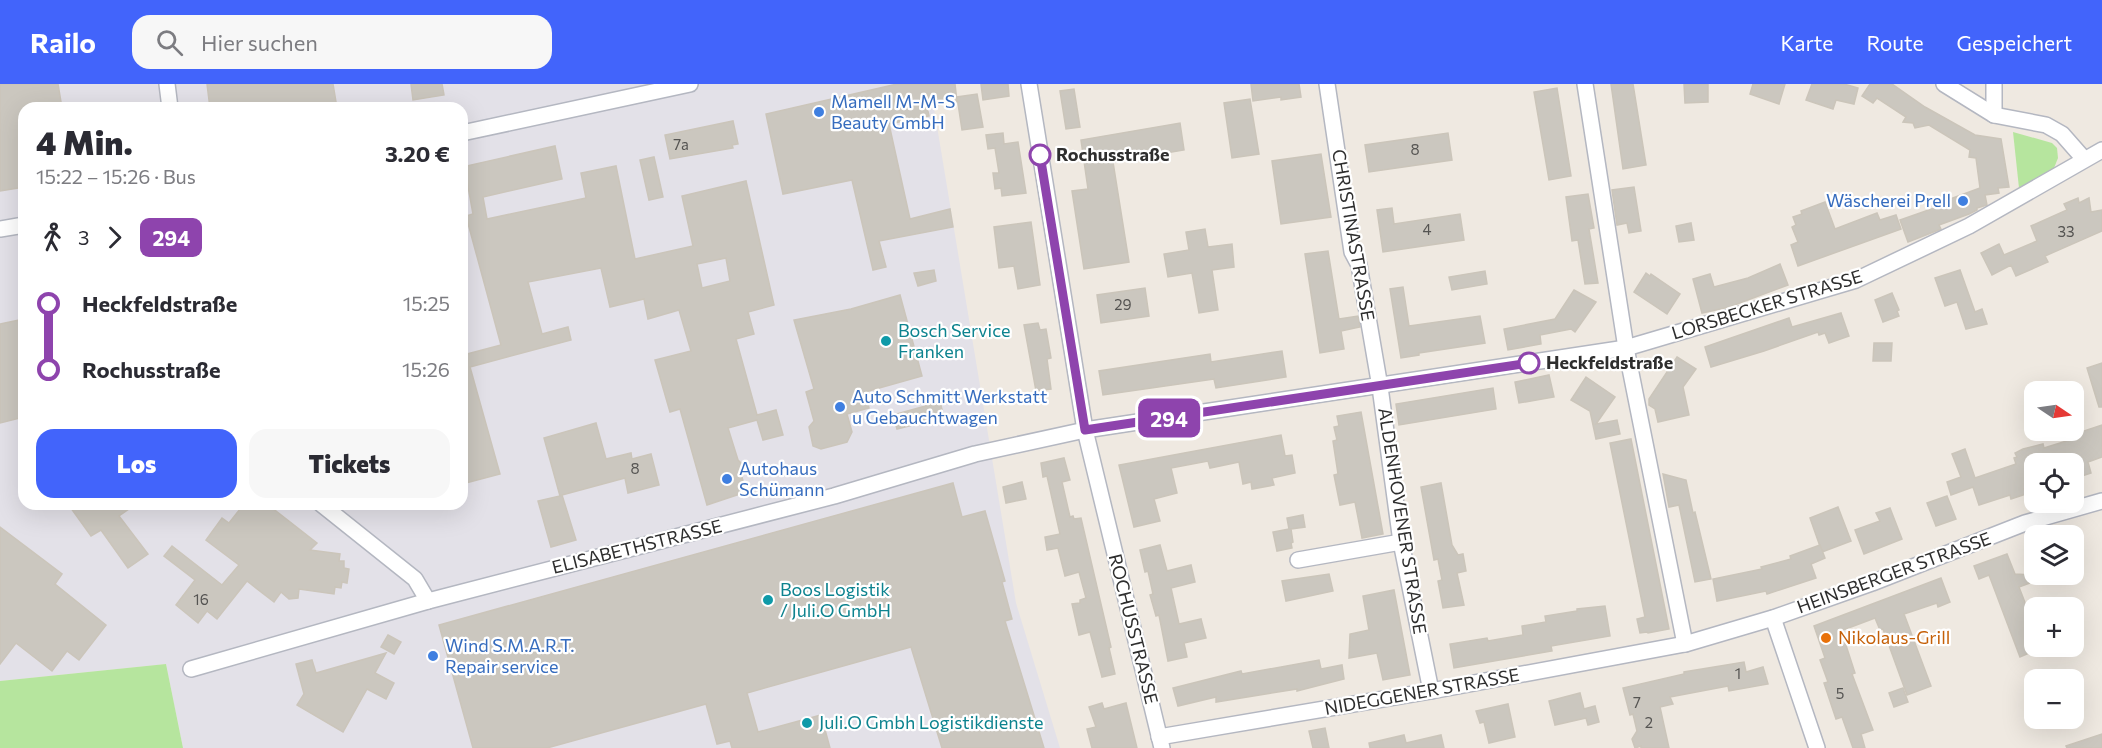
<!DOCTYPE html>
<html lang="de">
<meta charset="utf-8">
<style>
:root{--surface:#fff;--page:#f7f7f7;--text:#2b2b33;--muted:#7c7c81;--accent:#4264fb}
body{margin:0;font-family:Commissioner,sans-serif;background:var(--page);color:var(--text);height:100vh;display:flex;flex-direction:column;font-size:22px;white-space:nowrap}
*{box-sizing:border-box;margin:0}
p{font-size:20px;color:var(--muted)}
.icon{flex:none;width:33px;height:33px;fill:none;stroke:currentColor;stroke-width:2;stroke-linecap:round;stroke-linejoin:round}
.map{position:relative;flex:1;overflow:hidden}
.details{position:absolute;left:18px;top:18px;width:450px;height:408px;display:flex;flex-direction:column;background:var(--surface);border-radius:18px;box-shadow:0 6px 24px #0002}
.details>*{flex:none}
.badge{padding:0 12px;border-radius:9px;font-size:21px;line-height:39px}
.needle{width:39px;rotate:103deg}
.controls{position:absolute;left:2024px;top:297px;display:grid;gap:12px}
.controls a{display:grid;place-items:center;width:60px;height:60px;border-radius:12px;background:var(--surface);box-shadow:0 6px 24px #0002;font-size:30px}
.map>.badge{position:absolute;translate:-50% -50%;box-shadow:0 0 0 3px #fff}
.legs{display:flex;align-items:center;gap:9px;height:66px;padding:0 18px;font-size:20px}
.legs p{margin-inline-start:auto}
.overview{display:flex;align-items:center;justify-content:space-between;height:102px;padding:0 18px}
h1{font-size:33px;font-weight:800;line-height:45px}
.action{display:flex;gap:12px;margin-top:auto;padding:12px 18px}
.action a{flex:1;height:69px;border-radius:18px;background:var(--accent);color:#fff;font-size:24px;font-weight:800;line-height:69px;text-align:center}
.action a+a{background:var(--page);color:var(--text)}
ul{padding:0 18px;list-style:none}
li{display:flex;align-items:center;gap:21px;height:66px;font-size:22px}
li i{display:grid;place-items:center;width:9px;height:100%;margin:0 8px;background:currentColor}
li i::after{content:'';width:15px;height:15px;margin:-8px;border:4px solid;border-radius:50%;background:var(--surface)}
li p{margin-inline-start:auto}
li:first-child i{background:linear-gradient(#0000 50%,currentColor 0)}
li:last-child i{background:linear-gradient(currentColor 50%,#0000 0)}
header{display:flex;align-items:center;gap:36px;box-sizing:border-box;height:84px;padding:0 30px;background:var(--accent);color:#fff}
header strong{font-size:28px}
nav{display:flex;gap:33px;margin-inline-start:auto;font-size:21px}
.search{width:420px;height:54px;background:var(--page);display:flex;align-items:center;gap:15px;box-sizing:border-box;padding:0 21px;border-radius:18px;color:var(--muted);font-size:22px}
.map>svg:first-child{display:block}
.industrial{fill:#e3e1e8;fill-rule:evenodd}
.green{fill:#b6e59e}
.building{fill:#cbc7bf;stroke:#cbc5ba;stroke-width:1.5;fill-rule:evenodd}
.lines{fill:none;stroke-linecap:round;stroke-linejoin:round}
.street-casing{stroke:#b4b7c1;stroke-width:18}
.street{stroke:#fff;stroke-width:15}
.line-1-casing{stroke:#fff;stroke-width:14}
.line-1{stroke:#8e44ad;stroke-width:9}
.shop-dot{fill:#3f7fe0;stroke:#fff;stroke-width:2}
.stop-1-dot{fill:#fff;stroke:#8e44ad;stroke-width:3}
.culture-dot{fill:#0f9aa8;stroke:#fff;stroke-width:2}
.food-dot{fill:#e8710a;stroke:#fff;stroke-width:2}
.labels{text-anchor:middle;stroke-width:4.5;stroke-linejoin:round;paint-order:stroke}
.number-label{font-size:15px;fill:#555452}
.shop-label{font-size:18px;fill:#366cbe;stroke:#fff;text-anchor:start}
.stop-label{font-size:18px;font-weight:bold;fill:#2e2e2e;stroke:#fff;text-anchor:start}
.street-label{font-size:18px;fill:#2e2e2e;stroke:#fff}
.culture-label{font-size:18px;fill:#0d838f;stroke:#fff;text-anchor:start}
.food-label{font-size:18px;fill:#c56008;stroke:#fff;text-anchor:start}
</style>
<header>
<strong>Railo</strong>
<div class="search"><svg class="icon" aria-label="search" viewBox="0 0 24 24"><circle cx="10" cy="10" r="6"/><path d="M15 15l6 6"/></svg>Hier suchen</div>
<nav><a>Karte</a><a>Route</a><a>Gespeichert</a></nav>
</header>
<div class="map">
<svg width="2102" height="664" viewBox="0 0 2102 664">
<rect width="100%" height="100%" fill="#efe9e1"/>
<path class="industrial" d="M0,0H930L1016,519L1060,664H183L166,580L0,597ZM24,24H462V420H24Z"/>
<g class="green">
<polygon points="2013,48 2052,59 2057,64 2058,74 2054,84 2019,104"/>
<polygon points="166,580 183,664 0,664 0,597"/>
</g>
<g class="building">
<polygon points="0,0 58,0 62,24 24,24 24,103 0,107"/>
<polygon points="207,0 333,0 337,24 210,24"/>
<polygon points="411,0 442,0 444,11 413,16"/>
<polygon points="897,0 955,0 957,18 927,23 929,32 889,40 910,135 950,125 953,143 879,157 886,183 873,186 852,96 783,110 766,30"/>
<polygon points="981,0 1008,0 1009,12 983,16"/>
<polygon points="1251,0 1299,0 1301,13 1281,16 1281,13 1253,17"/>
<polygon points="1611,0 1633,0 1646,81 1623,85"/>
<polygon points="1684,0 1708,0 1708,18 1685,19"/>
<polygon points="1753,0 1785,0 1779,20 1750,10"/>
<polygon points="1812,0 1844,0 1858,4 1854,20 1836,16 1833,25 1806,16"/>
<polygon points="1870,0 1892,0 1925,23 1975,51 2001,55 2009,103 1998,104 1999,109 1985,111 1987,121 1977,124 1977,126 1969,130 1939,141 1941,145 1908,158 1900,136 1943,121 1942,118 1980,104 1976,74 1969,73 1970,66 1929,41 1915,44 1913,39 1903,38 1906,33 1877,14 1873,19 1862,12"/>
<polygon points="1557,4 1571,92 1549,96 1534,8"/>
<polygon points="1074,5 1080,43 1066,45 1060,7"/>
<polygon points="977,10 983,43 962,46 957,13"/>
<polygon points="1250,15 1259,70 1232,74 1224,19"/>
<polygon points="733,37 738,60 732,61 733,64 670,75 665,51"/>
<polygon points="1180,39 1184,66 1113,78 1129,178 1084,185 1072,107 1088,105 1081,56"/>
<polygon points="1003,49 1004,60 1018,58 1026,109 1002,112 1001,104 995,105 993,89 999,89 995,64 988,65 986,51"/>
<polygon points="1448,49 1452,76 1369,88 1365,61"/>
<path d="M555,62L562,95L483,113L487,135L586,114L581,89L616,82L635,175L693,162L682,112L746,97L774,221L748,228L754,250L736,255L757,331L776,326L783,351L763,356L757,336L728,344L738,376L742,380L740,386L746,408L707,421L680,325L670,328L655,276L691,267L679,226L648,235L644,215L610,223L601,184L528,198L542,250L568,243L571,256L470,283L500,390L462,400V267L466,266L467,270L501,261L466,132L473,130L467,97L462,98V83ZM726,174L730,197L702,204L697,180Z"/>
<polygon points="1321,70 1331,133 1281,140 1272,77"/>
<polygon points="654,73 663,113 649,116 640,76"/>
<polygon points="1634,103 1641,147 1629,149 1627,139 1617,141 1612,106"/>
<polygon points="1588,110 1594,144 1589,145 1598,199 1585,200 1578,156 1572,157 1566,113"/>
<polygon points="2078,114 2079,119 2089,114 2091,128 2102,126 2102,147 2045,172 2048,178 2016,192 2011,181 1992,191 1981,169 1999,160 2004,171 2037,157 2031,142 2067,126 2064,120"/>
<polygon points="1825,118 1835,145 1877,129 1880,136 1896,131 1901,145 1798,182 1791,161 1798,158 1792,143 1796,141 1793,133 1802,130 1801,127"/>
<polygon points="1392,124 1394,140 1460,130 1464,156 1383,168 1377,126"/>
<polygon points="1031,138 1040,201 1018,205 1014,182 999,184 994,143"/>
<polygon points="1691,139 1694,156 1679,158 1676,142"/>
<polygon points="1205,145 1208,163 1232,160 1234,183 1212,186 1218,226 1199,229 1192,189 1168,193 1164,170 1189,166 1186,148"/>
<polygon points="1328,167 1339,235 1358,232 1360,243 1341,247 1344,265 1320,269 1305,170"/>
<polygon points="1780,180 1788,201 1729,223 1702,229 1693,195 1710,190 1714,203 1748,194"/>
<polygon points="934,186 936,197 918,202 914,189"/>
<polygon points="1960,186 1975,228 1982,225 1987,240 1966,245 1957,218 1945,222 1935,194"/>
<polygon points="1485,187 1487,200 1452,206 1449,193"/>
<polygon points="1646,189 1650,192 1651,190 1680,210 1667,230 1634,208"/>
<polygon points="1403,203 1409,242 1480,232 1485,259 1419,269 1419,271 1401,274 1390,205"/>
<polygon points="1145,204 1149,232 1101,239 1097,211"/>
<polygon points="1574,206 1596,218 1575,248 1571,245 1540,251 1541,260 1508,266 1504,245 1555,235"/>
<polygon points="1892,209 1899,226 1897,227 1899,232 1883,238 1875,216"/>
<polygon points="900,211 922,292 865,308 869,324 847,330 852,348 847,358 821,365 813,362 809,343 814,337 806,308 814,305 794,236 851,225"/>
<polygon points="1841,229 1849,252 1829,259 1825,249 1819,251 1818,248 1764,267 1711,283 1705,263 1789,234 1792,243"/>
<polygon points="24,235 24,333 0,339 0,240"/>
<polygon points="1038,239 1040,246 1046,245 1051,274 1047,275 1051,305 1036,307 1024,241"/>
<polygon points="1874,259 1892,259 1891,277 1873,277"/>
<polygon points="1282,267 1286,293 1216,304 1214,295 1103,311 1099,287 1210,270 1211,278"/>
<polygon points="1677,273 1696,285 1683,303 1689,331 1658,338 1655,325 1649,321 1649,315"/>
<polygon points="2102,279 2102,323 2099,323 2087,284"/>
<polygon points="1549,291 1554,313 1519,319 1515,298"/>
<polygon points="1586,293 1615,313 1596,340 1617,336 1620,350 1596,355 1590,327 1571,316"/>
<polygon points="1493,304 1496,325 1399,341 1396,320"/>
<polygon points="940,318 944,333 897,345 893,331"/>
<polygon points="1361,328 1383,450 1362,454 1355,418 1340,421 1334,391 1338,390 1333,357 1337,356 1334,343 1339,342 1337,332"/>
<polygon points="596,339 606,375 631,369 632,375 651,370 659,401 628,409 625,394 562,411 576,456 551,463 538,417 560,412 544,354"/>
<polygon points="2102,341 2102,373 2088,378 2091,389 2073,395 2073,380 2034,380 2034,402 2024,405 2026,410 2011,415 2010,411 1979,421 1973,403 1951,411 1947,398 1961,393 1952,370 1965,365 1975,394 2016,380 2014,374 2017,373 2015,369 2023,365 2043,360 2044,364 2076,354 2075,350"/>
<polygon points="1281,351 1285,372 1292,371 1295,389 1272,394 1274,401 1252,405 1251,398 1243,400 1239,378 1210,384 1208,377 1171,384 1177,409 1154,415 1160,437 1134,443 1119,381"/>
<polygon points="1631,355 1669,545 1648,549 1647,548 1640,549 1637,535 1645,533 1610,359"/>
<polygon points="1064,374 1070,396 1062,398 1070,433 1073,432 1074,435 1081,434 1111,563 1109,564 1115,590 1102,593 1090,548 1079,551 1072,520 1080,519 1080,516 1086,514 1079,488 1065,492 1058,464 1047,466 1045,453 1060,450 1047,392 1043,393 1041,379"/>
<polygon points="1663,390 1686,396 1693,429 1695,428 1711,495 1695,498 1679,421 1669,423"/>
<polygon points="1022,398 1026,415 1006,419 1003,403"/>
<polygon points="953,399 962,433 985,427 1005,497 1002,498 1012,535 1005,537 1044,664 942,664 911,563 747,609 758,648 821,631 830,664 732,664 730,657 717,660 706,620 547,664 473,664 439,541"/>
<polygon points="1441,399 1452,461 1458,471 1463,470 1466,487 1457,489 1464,521 1443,524 1438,497 1442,496 1438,475 1434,476 1421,403"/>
<polygon points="1947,412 1956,435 1936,442 1927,419"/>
<polygon points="68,420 136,420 119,432 148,470 128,484 101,446 91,452"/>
<polygon points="244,420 267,420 317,459 310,466 340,470 339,477 344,477 344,484 349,485 347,499 342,498 341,504 335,503 334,510 299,505 298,514 289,515 281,508 274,518 247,497 217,535 207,527 198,539 176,521 195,496 164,472 172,462 222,501 239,481 206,456 222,434 229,439"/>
<polygon points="1838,423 1851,457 1822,468 1810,434"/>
<polygon points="1890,424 1902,455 1864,470 1855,446 1880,437 1876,429"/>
<polygon points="1303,431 1305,443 1291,445 1293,458 1291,459 1292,464 1277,467 1273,448 1289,445 1287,434"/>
<polygon points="0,443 62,490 55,500 106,541 79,576 67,567 52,587 16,559 0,580"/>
<polygon points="1160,461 1167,487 1191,481 1195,498 1171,504 1179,540 1201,535 1206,554 1184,559 1187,573 1168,577 1159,531 1156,532 1150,511 1153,510 1148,487 1145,488 1140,466"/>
<polygon points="1820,461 1825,474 1811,480 1816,494 1767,510 1766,507 1717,517 1713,495 1762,485 1761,483 1791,475 1790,472"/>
<polygon points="2007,470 2015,490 2049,492 2019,503 2034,542 2034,567 2020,573 1989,491 1979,495 1974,482"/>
<polygon points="1329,490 1333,507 1286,517 1282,497"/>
<polygon points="1941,494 1950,518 1938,523 1937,519 1904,530 1931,602 1907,611 1883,545 1880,546 1875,534 1843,546 1845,551 1843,552 1855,589 1852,590 1873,646 1861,650 1865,664 1853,664 1842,633 1836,635 1824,599 1828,598 1820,576 1825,574 1814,542"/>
<polygon points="1394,506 1410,591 1383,596 1377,569 1349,574 1350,550 1369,546 1363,512"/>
<polygon points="1605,522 1610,552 1551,562 1552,567 1454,584 1450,560 1487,554 1488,557 1523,551 1522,542 1546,538 1545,532 1577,527 1577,525"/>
<polygon points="388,551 401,558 394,570 381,563"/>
<polygon points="386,569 375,589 394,599 386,615 367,605 343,648 297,621 304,610 296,580 312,576 316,589"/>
<polygon points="1319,576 1321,585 1342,581 1344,595 1297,607 1297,605 1216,618 1216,613 1178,622 1173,604 1241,587 1242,590"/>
<polygon points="1744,578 1746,588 1763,583 1768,600 1729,607 1728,602 1670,613 1673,620 1660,623 1669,664 1641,664 1641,662 1635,664 1632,655 1637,647 1633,630 1630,631 1623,604 1684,590 1684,588"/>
<polygon points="1903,604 1908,618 1894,623 1889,609"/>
<polygon points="1580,609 1584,625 1595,622 1599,638 1588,641 1586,634 1555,641 1549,617"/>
<polygon points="1102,619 1104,625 1126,619 1137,664 1092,664 1087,645 1096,643 1089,623"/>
<polygon points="1508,620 1515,653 1489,659 1484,638 1480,639 1476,627"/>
<polygon points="1325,644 1329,664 1313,664 1309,647"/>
<polygon points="2102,650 2102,664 2067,664 2066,662"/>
<polygon points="1404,651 1406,659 1441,651 1444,664 1370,664 1369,659"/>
</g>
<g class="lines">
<defs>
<g id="street">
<polyline points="167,0 170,24"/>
<polyline points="1029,0 1085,346 1162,664"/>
<polyline points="1327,0 1352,168 1359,181 1380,303 1401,458 1431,607"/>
<polyline points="1585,0 1626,264 1685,560"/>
<polyline points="1944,0 1994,31 2046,41 2062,50 2084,75"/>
<polyline points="1994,0 1994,31"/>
<polyline points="462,49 690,0"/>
<polyline points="0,145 24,141"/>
<polyline points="321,420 415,495 428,517"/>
<polyline points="1298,476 1401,458"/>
<polyline points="1773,534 1817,664"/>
<polyline points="191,585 428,517 834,412 975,370 1085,346 1626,264 1856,196 1969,142 2102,66"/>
<polyline points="1159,653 1431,607 1685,560 1773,534 1872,499 2025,439 2102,417"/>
</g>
</defs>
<use href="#street" class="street-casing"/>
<use href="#street" class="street"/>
</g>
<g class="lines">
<defs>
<polyline id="line-1" points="1040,71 1085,346 1529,279"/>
</defs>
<use href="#line-1" class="line-1-casing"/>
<use href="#line-1" class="line-1"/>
</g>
<g class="shop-dot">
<circle cx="819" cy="28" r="6"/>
<circle cx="1963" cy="117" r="6"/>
<circle cx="840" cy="323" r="6"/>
<circle cx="727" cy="395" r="6"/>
<circle cx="433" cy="572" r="6"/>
</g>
<g class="stop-1-dot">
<circle cx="1040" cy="71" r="10"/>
<circle cx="1529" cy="279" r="10"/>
</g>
<g class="culture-dot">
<circle cx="886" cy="257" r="6"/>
<circle cx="768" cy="516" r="6"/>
<circle cx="807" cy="639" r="6"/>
</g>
<circle class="food-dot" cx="1826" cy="554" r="6"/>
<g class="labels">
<g class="number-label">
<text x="681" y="66">7a</text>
<text x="1415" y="71">8</text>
<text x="1427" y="151">4</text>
<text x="2066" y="153">33</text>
<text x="1123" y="226">29</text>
<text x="635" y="390">8</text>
<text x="201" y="521">16</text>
<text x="1738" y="595">1</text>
<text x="1840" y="615">5</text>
<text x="1637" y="624">7</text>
<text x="1649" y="644">2</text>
</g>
<g class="shop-label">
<text x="831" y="24">Mamell M-M-S<tspan x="831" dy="21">Beauty GmbH</tspan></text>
<text x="1951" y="123" text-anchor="end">Wäscherei Prell</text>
<text x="852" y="319">Auto Schmitt Werkstatt<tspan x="852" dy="21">u Gebauchtwagen</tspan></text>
<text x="739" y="391">Autohaus<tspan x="739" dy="21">Schümann</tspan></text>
<text x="445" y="568">Wind S.M.A.R.T.<tspan x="445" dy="21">Repair service</tspan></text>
</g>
<g class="stop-label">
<text x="1056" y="77">Rochusstraße</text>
<text x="1546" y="285">Heckfeldstraße</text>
</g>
<g class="street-label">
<text transform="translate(1353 151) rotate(80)" y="6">CHRISTINASTRASSE</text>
<text transform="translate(1767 221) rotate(-17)" y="6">LORSBECKER STRASSE</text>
<text transform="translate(1402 437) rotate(81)" y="6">ALDENHOVENER STRASSE</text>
<text transform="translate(637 463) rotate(-14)" y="6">ELISABETHSTRASSE</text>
<text transform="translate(1894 489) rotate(-20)" y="6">HEINSBERGER STRASSE</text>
<text transform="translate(1133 545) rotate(76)" y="6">ROCHUSSTRASSE</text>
<text transform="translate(1422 608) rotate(-10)" y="6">NIDEGGENER STRASSE</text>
</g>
<g class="culture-label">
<text x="898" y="253">Bosch Service<tspan x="898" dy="21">Franken</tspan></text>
<text x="780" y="512">Boos Logistik<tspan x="780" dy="21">/ Juli.O GmbH</tspan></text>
<text x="819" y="645">Juli.O Gmbh Logistikdienste</text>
</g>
<g class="food-label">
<text x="1838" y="560">Nikolaus-Grill</text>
</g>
</g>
</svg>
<div class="controls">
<a><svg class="needle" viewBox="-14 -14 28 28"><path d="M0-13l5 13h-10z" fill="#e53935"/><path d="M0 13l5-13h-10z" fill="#7c7c81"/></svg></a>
<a><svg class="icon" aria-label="locate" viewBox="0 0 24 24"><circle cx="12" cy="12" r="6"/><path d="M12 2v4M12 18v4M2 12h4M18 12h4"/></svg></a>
<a><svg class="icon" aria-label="layers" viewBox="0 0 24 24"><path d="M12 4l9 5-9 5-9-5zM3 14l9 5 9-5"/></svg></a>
<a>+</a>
<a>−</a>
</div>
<b class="badge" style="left:1169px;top:334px;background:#8e44ad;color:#fff">294</b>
<section class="details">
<div class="overview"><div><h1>4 Min.</h1><p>15:22 – 15:26 · Bus</p></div><b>3.20 €</b></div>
<div class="legs"><svg class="icon" aria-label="walk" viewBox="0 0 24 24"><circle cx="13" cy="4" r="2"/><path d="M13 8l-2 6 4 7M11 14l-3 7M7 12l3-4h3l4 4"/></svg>3<svg class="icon" aria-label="forward" viewBox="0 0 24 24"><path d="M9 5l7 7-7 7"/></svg><b class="badge" style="background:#8e44ad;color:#fff">294</b></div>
<ul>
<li><i style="color:#8e44ad"></i><b>Heckfeldstraße</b><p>15:25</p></li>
<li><i style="color:#8e44ad"></i><b>Rochusstraße</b><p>15:26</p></li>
</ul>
<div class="action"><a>Los</a><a>Tickets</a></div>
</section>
</div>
